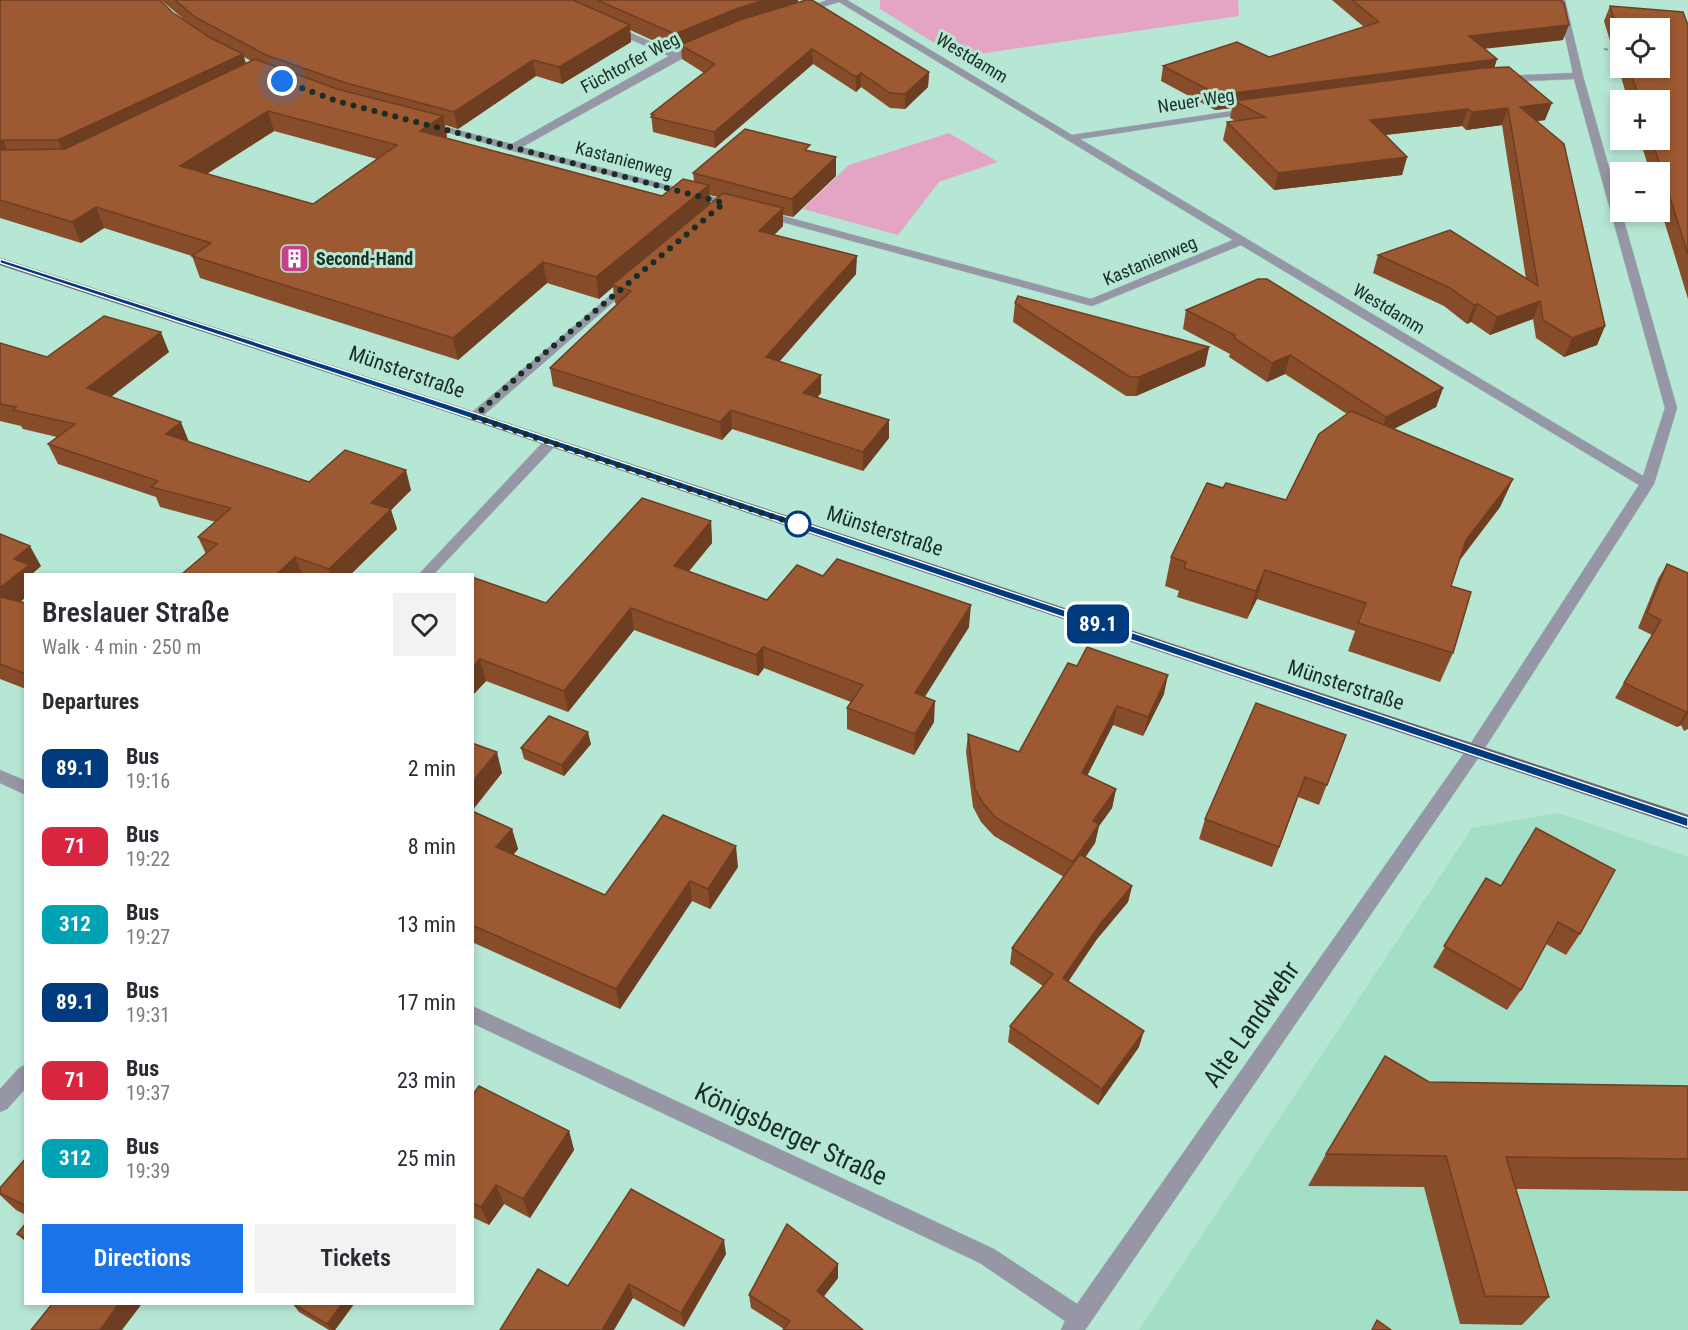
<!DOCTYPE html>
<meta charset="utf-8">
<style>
:root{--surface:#fff;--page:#f2f2f3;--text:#2b2b33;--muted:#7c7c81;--accent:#1a73e8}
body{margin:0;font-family:"Roboto Condensed",sans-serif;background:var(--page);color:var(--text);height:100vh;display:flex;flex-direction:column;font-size:22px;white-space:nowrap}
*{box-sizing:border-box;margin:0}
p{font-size:20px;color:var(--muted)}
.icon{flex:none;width:33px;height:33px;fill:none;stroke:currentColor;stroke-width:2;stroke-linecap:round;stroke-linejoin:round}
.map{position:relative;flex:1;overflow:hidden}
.drawer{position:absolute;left:24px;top:573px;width:450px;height:732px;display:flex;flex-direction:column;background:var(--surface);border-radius:0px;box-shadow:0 3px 9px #0003}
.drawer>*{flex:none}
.badge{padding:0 12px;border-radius:9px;font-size:21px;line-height:39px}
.controls{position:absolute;left:1610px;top:18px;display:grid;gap:12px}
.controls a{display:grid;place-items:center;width:60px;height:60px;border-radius:0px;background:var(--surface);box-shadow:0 3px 9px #0003;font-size:30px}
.you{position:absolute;width:30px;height:30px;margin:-15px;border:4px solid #fff;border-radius:50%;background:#1a73e8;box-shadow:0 0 0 9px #1a73e833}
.map>.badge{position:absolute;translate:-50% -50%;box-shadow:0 0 0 3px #fff}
h2{padding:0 18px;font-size:22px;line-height:54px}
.round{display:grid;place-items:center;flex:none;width:63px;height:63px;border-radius:0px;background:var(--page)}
.summary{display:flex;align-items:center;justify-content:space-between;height:102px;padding:0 18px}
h1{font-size:28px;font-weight:600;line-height:45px}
.button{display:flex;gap:12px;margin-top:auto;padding:12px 18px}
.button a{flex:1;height:69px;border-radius:0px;background:var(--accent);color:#fff;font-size:24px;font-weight:600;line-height:69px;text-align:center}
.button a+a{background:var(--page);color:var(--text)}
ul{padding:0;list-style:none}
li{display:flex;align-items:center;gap:18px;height:78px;padding:0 18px}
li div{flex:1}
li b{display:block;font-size:22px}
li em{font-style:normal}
li .badge{min-width:66px;font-weight:700;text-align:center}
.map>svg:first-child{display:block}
.built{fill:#a3dec7}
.green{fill:#e4a4c3}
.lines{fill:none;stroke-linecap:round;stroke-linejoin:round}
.minor-casing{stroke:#97c2b1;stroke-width:1}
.primary-casing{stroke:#97c2b1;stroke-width:1}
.path{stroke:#799f90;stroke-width:2;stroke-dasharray:4 2;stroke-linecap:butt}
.minor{fill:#9796a7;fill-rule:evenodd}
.primary{fill:#605d7b;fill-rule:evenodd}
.wall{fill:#874d2a;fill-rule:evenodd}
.shaded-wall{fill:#6e3e22}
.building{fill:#9d5931;stroke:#6e3e22;stroke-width:1.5;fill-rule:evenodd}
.line{fill:#003b80;stroke:#fff;stroke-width:1.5}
.walk{stroke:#1a2d26;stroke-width:6;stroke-dasharray:0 10.8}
.stop-dot{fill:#fff;stroke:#003b80;stroke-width:3}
.labels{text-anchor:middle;stroke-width:6;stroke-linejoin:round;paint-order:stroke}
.far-street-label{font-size:18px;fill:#1a2d26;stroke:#b6e7d4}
.far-poi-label{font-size:18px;font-weight:bold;fill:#1a2d26;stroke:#b6e7d4;text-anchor:start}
.street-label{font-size:21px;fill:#1a2d26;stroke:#b6e7d4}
.near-street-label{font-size:26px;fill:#1a2d26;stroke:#b6e7d4}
</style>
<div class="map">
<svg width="1688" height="1330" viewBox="0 0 1688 1330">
<rect width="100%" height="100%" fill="#b6e7d4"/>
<polygon class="built" points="1558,813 1688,857 1688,1330 1139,1330 1472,828"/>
<g class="green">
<polygon points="880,0 1238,0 1239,16 957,57 880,9"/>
<polygon points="949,133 998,162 939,182 898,235 803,209 849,165"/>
</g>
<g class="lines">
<defs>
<g id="minor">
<polygon points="828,0 847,0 1072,135 1253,108 1255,110 1250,113 1080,139 1643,476 1665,408 1574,79 1503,82 1498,79 1503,76 1573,73 1557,0 1565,0 1583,76 1677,408 1654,484 1481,754 1085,1330 1061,1330 1065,1321 980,1263 472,1023 472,1006 994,1249 1077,1304 1469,746 1639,485 1241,245 1092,306 760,216 760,212 768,212 1091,299 1233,240 839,2 802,13 798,10"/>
<polygon points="609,26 615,26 676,53 700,43 705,46 522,147 736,203 736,207 509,150 422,125 427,122 512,144 669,56 609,30"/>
<polygon points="630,279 636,282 634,284 478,420 470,420 470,414"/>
<polygon points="550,439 556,443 555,446 434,574 419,574 545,440"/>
<polygon points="0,770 26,781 26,795 0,783"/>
<polygon points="26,1065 26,1088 7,1109 0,1112 0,1089 19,1068"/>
</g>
<polygon id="primary" points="0,258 444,402 1688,815 1688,829 436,408 0,265"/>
</defs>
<use href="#minor" class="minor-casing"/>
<use href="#primary" class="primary-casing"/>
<polyline class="path" points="1604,49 1620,52"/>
<use href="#minor" class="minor"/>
<use href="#primary" class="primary"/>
</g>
<g class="wall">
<path d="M0,0L172,12L188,23L161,0H798V2L929,72L928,87L905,109L890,108L861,87L856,92L813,64L715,148L653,132L651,114L704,73L682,59L681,49L676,51L630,30L631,42L562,84L536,76L458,129L445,125L447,137L445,138L662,196L694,181L693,173L810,151L836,157V176L793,217L783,215V226L774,235L856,274L779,361L821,375V393L817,398L889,420V438L863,471L732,429L722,440L553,386L550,368L617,304L615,303L613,287L599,299L547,283L458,360L200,278L192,256L104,228L81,243L0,218ZM244,57L251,61L246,64ZM274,131L377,159L313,204L207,174ZM709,195L718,197L710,204Z"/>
<polygon points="1332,0 1561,0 1563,40 1484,48 1497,59 1494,68 1545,120 1537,121 1605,326 1597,345 1564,357 1536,338 1533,319 1490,335 1471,322 1467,324 1444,306 1373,273 1378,255 1526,279 1502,125 1466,130 1462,126 1386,135 1407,157 1402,175 1274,190 1223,140 1227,122 1236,121 1230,118 1232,108 1215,110 1161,81 1163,66 1269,57 1364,27"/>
<path d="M1610,6L1688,25V299L1659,204V172H1650L1640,140H1659V100H1628L1604,21ZM1620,28L1659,68H1620Z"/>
<polygon points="1015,303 1209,347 1205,366 1136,396 1126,396 1013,322"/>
<polygon points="1186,310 1443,388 1436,407 1394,429 1513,479 1500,507 1459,561 1451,586 1453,653 1440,682 1348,651 1355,631 1257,599 1247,619 1177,597 1179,591 1165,586 1171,557 1223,488 1286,500 1347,414 1285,374 1267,382 1229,357 1230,354 1183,329"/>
<polygon points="0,343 47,357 169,352 111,397 189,442 309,482 411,490 391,510 397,529 351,574 182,574 206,554 198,537 216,522 160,507 156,497 58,464 48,444 57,437 23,429 21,426 0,421"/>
<polygon points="711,521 712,543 689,571 767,600 823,576 969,627 925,696 934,722 914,755 847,729 847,708 851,702 764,668 758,676 634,630 568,712 486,681 472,696 472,577 546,603"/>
<polygon points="0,534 41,566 33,573 34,574 26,574 26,597 20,602 26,603 26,689 0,679"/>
<polygon points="1667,564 1688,573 1688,729 1684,731 1681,725 1677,727 1615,698 1652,635 1638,628 1658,579"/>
<polygon points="1077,666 1164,694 1143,736 1113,725 1087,775 1116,789 1112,808 1099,826 1095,843 1085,857 1132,886 1128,902 1097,939 1068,981 1139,1047 1098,1105 1008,1042 1010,1026 1043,986 1010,964 1012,948 1064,877 994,836 981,822 973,807 966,752 968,734 1019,752"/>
<polygon points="1346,735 1319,805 1298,797 1272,867 1199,839 1205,819"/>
<polygon points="591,744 564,776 524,759 521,748"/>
<polygon points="472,811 512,829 518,849 513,855 605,895 738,867 710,909 692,901 620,1009 472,942"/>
<polygon points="1486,878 1580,934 1566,955 1546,944 1521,990 1507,1010 1433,967"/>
<polygon points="1429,1082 1688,1086 1688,1191 1516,1189 1549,1297 1522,1325 1460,1324 1424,1187 1308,1186 1326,1154"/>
<polygon points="472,1096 569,1131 574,1150 530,1218 504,1204 489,1225 472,1217"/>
<polygon points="26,1158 26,1215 16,1210 0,1195 0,1188"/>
<polygon points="26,1223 26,1242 17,1234"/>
<polygon points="726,1254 684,1327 633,1298 568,1286"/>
<polygon points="838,1264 838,1278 824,1296 784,1329 751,1308 749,1295"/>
<polygon points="293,1304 354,1304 335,1330 329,1330 299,1312"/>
</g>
<g class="shaded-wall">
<polygon points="764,0 798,0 798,5 680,45 681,49 676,51 675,34 736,9"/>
<polygon points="630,25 631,42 562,84 559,67"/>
<polygon points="1569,25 1563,40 1465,51 1469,36"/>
<polygon points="812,49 813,64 715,148 714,132"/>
<polygon points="243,54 249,74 66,161 58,140"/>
<polygon points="1497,59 1492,74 1234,101 1232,108 1215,110 1218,95"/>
<polygon points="533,60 536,76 458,129 454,112"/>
<polygon points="929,72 928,87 905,109 905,94"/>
<polygon points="861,73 861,87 856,92 856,77"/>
<polygon points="1552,103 1545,120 1514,124 1520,107"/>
<polygon points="1508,108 1502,125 1466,130 1472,112"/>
<polygon points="1468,109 1462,126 1366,137 1370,120"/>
<polygon points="268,111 274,131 187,186 180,166"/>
<polygon points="443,116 447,137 424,152 420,131"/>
<polygon points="3,140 12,161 0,154 0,142"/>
<polygon points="836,157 836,176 793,217 792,199"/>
<polygon points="1407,157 1402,175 1274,190 1278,173"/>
<polygon points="709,185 710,206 612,285 613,287 599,299 596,277"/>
<polygon points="96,207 104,228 81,243 72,222"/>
<polygon points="783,208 783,226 760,249 759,231"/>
<polygon points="857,256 856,274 767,376 766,357"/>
<polygon points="543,262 547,283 458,360 453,338"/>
<polygon points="1540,301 1533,319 1490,335 1497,317"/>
<polygon points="1478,304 1471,322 1467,324 1474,305"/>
<polygon points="1605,326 1597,345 1564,357 1572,338"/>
<polygon points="161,332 169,352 96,408 87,388"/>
<polygon points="1209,347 1205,366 1136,396 1139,377"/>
<polygon points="1290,355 1285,374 1267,382 1272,363"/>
<polygon points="821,375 821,393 804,412 803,393"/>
<polygon points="1443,388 1436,407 1380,436 1386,417"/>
<polygon points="731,410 732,429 722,440 720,422"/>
<polygon points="889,420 889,438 863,471 863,452"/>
<polygon points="181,422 189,442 166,434"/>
<polygon points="406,470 411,490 391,510 397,529 351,574 331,574 329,569 371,503"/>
<polygon points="1513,479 1500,507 1453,569 1466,540"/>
<polygon points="711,521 712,543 676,587 674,566"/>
<polygon points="30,546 41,566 33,573 34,574 26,574 26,597 4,615 0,608 0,588 14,559"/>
<polygon points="295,557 302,574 277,574"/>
<polygon points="1265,570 1257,599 1247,619 1256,591"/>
<polygon points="971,605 969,627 914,714 915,693"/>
<polygon points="631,608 634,630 568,712 564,691"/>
<polygon points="763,647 764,668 758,676 756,655"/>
<polygon points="480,659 486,681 472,696 472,668"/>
<polygon points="1168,675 1164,694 1143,736 1148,717"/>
<polygon points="935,701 934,722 914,755 915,734"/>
<polygon points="1117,706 1113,725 1079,792 1082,773"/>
<polygon points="1688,711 1688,714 1681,725 1677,727 1686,712"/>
<polygon points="588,732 591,744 564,776 562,765"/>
<polygon points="497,752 502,773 472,811 472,782"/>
<polygon points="1116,789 1112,808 1099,826 1095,843 1070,880 1073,862 1093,821"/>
<polygon points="512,829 518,849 502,868 496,847"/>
<polygon points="736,846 738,867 710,909 708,889"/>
<polygon points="690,881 692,901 620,1009 616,989"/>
<polygon points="1132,886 1128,902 1097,939 1060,994 1063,978 1101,923"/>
<polygon points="1144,1031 1139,1047 1098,1105 1102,1089"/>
<polygon points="569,1131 574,1150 530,1218 523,1199"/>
<polygon points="496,1185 504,1204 489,1225 481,1207"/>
<polygon points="724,1240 726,1254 684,1327 681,1313"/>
<polygon points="838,1264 838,1278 818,1304 817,1291"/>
<polygon points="629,1284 633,1298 614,1330 602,1330"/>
<polygon points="119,1304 139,1304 141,1305 122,1330 100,1330"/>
<polygon points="342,1304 354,1304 335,1330 332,1330 327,1324"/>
</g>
<g class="building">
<polygon points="0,0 160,0 172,12 209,37 243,54 58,140 3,140 0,142"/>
<polygon points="175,0 573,0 630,25 559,67 533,60 454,112 346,83 266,55 195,17"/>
<polygon points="597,0 764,0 736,9 675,34"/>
<polygon points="806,0 812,0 929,72 905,94 890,93 861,73 856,77 812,49 714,132 651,117 654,115 651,114 715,64 680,45 740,20"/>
<polygon points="1352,0 1561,0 1564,3 1569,25 1469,36 1497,59 1218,95 1163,66 1237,42 1269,57 1379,22"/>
<polygon points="1610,6 1683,12 1688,25 1688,255 1652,140 1659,140 1659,100 1640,100 1629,68 1659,68 1659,28 1620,28 1620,38"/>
<path d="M255,59L337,89L443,116L420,131L662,196L683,179L709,185L596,277L543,262L453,338L192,256L211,243L96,207L72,222L0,200V149L2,150L65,149ZM268,111L397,145L313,204L180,166Z"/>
<polygon points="1509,67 1552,103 1520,107 1564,144 1605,326 1572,338 1543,320 1540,301 1497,317 1478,304 1474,305 1450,288 1378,255 1450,230 1538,286 1508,108 1472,112 1468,109 1370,120 1407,157 1278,173 1227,122 1265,117 1234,101 1483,68"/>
<polygon points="745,129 810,145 805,150 836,157 792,199 693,173"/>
<polygon points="723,193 783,208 759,231 857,256 766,357 821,375 803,393 889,420 863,452 731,410 720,422 550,368 631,291 612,285"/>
<polygon points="1258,279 1267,279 1443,388 1386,417 1290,355 1272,363 1234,338 1235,335 1186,310"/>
<polygon points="1018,296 1209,347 1139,377 1130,377 1015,303"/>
<polygon points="104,316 161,332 87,388 181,422 166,434 309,482 345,450 406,470 371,503 391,509 329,569 295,557 277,574 182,574 217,544 198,537 231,508 151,487 158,481 48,444 75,424 13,410 16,407 0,404 0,343 47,357"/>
<polygon points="1351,411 1513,479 1466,540 1451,586 1471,592 1453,653 1358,623 1366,603 1265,570 1256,591 1184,568 1186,562 1171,557 1207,483 1223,488 1226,483 1286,500 1319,434"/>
<polygon points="642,498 711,521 674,566 767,600 797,565 823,576 837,559 971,605 915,693 935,701 915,734 847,708 863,685 763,647 756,655 631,608 564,691 480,659 472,668 472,577 546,603"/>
<polygon points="0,534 30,546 14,559 29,565 0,588"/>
<polygon points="1667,564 1688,573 1688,711 1686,712 1624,683 1661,620 1647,613"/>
<polygon points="0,597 26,603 26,674 0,664"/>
<polygon points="1087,647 1168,675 1148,717 1117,706 1082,773 1116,789 1093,821 1099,824 1073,862 996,818 983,803 975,789 968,734 1019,752 1068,663 1077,666"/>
<polygon points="1256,703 1346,735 1327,785 1305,777 1279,847 1205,819"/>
<polygon points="549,716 588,732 562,765 521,748"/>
<polygon points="472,743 497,752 472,782"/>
<polygon points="472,811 512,829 496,847 605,895 663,815 736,846 708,889 690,881 616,989 472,925"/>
<polygon points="1536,828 1615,870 1580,934 1558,922 1521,990 1444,946 1486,878 1501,886"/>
<polygon points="1080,854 1132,886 1101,923 1063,978 1144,1031 1102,1089 1010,1026 1053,974 1012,948"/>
<polygon points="1385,1056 1429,1082 1688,1086 1688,1159 1506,1157 1549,1297 1485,1296 1446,1156 1326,1154"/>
<polygon points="479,1086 569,1131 523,1199 496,1185 481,1207 472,1203 472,1096"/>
<polygon points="26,1158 26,1206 0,1193 0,1188"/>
<polygon points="631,1189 724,1240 681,1313 629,1284 602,1330 500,1330 538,1269 568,1286"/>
<polygon points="26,1223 26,1239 17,1234"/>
<polygon points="787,1224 838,1264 817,1291 863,1330 783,1330 790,1321 749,1295"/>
<polygon points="52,1304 119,1304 100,1330 31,1330"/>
<polygon points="293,1304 342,1304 327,1324"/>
<polygon points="1377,1320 1391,1330 1372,1330"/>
</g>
<polygon class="line" points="0,259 444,403 1688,818 1688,827 437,407 0,263"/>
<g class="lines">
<polyline class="walk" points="282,81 340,102 724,203 526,369 474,417 804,527 798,524"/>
</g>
<defs>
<symbol id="building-square" viewBox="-11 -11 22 22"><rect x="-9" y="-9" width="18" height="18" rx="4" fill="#c3428b" stroke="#b6e7d4"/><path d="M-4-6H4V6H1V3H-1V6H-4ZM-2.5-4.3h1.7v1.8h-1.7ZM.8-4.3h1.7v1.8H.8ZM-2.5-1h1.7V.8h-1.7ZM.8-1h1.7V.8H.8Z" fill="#fff"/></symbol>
</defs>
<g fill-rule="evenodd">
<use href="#building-square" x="278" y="242" width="33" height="33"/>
</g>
<circle class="stop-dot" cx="798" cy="524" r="12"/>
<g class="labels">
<g class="far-street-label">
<text transform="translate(972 58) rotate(31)" y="6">Westdamm</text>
<text transform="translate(630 63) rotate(-28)" y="6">Füchtorfer Weg</text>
<text transform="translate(1196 101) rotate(-9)" y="6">Neuer Weg</text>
<text transform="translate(624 160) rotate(15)" y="6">Kastanienweg</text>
<text transform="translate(1150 261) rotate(-23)" y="6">Kastanienweg</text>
<text transform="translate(1389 309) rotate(31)" y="6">Westdamm</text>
</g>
<g class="far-poi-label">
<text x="316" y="265">Second-Hand</text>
</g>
<g class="street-label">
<text transform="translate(407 372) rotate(19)" y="7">Münsterstraße</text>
<text transform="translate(885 531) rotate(18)" y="7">Münsterstraße</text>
<text transform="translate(1346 685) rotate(18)" y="7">Münsterstraße</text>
</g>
<g class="near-street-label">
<text transform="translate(1251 1024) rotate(-55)" y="9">Alte Landwehr</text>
<text transform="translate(791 1134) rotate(25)" y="9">Königsberger Straße</text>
</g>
</g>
</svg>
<div class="controls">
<a><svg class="icon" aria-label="locate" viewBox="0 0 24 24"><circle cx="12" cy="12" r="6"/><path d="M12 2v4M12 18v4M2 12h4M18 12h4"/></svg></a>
<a>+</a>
<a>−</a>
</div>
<div class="you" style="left:282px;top:81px"></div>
<b class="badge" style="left:1098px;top:624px;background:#003b80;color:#fff">89.1</b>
<section class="drawer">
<div class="summary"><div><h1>Breslauer Straße</h1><p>Walk · 4 min · 250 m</p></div><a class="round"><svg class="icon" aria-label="heart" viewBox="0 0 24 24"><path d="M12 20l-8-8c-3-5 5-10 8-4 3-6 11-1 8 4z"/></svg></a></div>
<h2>Departures</h2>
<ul>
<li><span class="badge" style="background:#003b80;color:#fff">89.1</span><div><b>Bus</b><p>19:16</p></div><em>2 min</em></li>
<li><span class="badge" style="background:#d7263d;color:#fff">71</span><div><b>Bus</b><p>19:22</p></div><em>8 min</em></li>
<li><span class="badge" style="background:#00a3b4;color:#fff">312</span><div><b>Bus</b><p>19:27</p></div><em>13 min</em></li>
<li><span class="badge" style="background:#003b80;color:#fff">89.1</span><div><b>Bus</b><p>19:31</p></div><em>17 min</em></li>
<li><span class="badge" style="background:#d7263d;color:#fff">71</span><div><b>Bus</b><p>19:37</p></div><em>23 min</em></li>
<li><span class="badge" style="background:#00a3b4;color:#fff">312</span><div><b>Bus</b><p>19:39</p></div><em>25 min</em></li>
</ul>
<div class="button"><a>Directions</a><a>Tickets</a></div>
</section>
</div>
